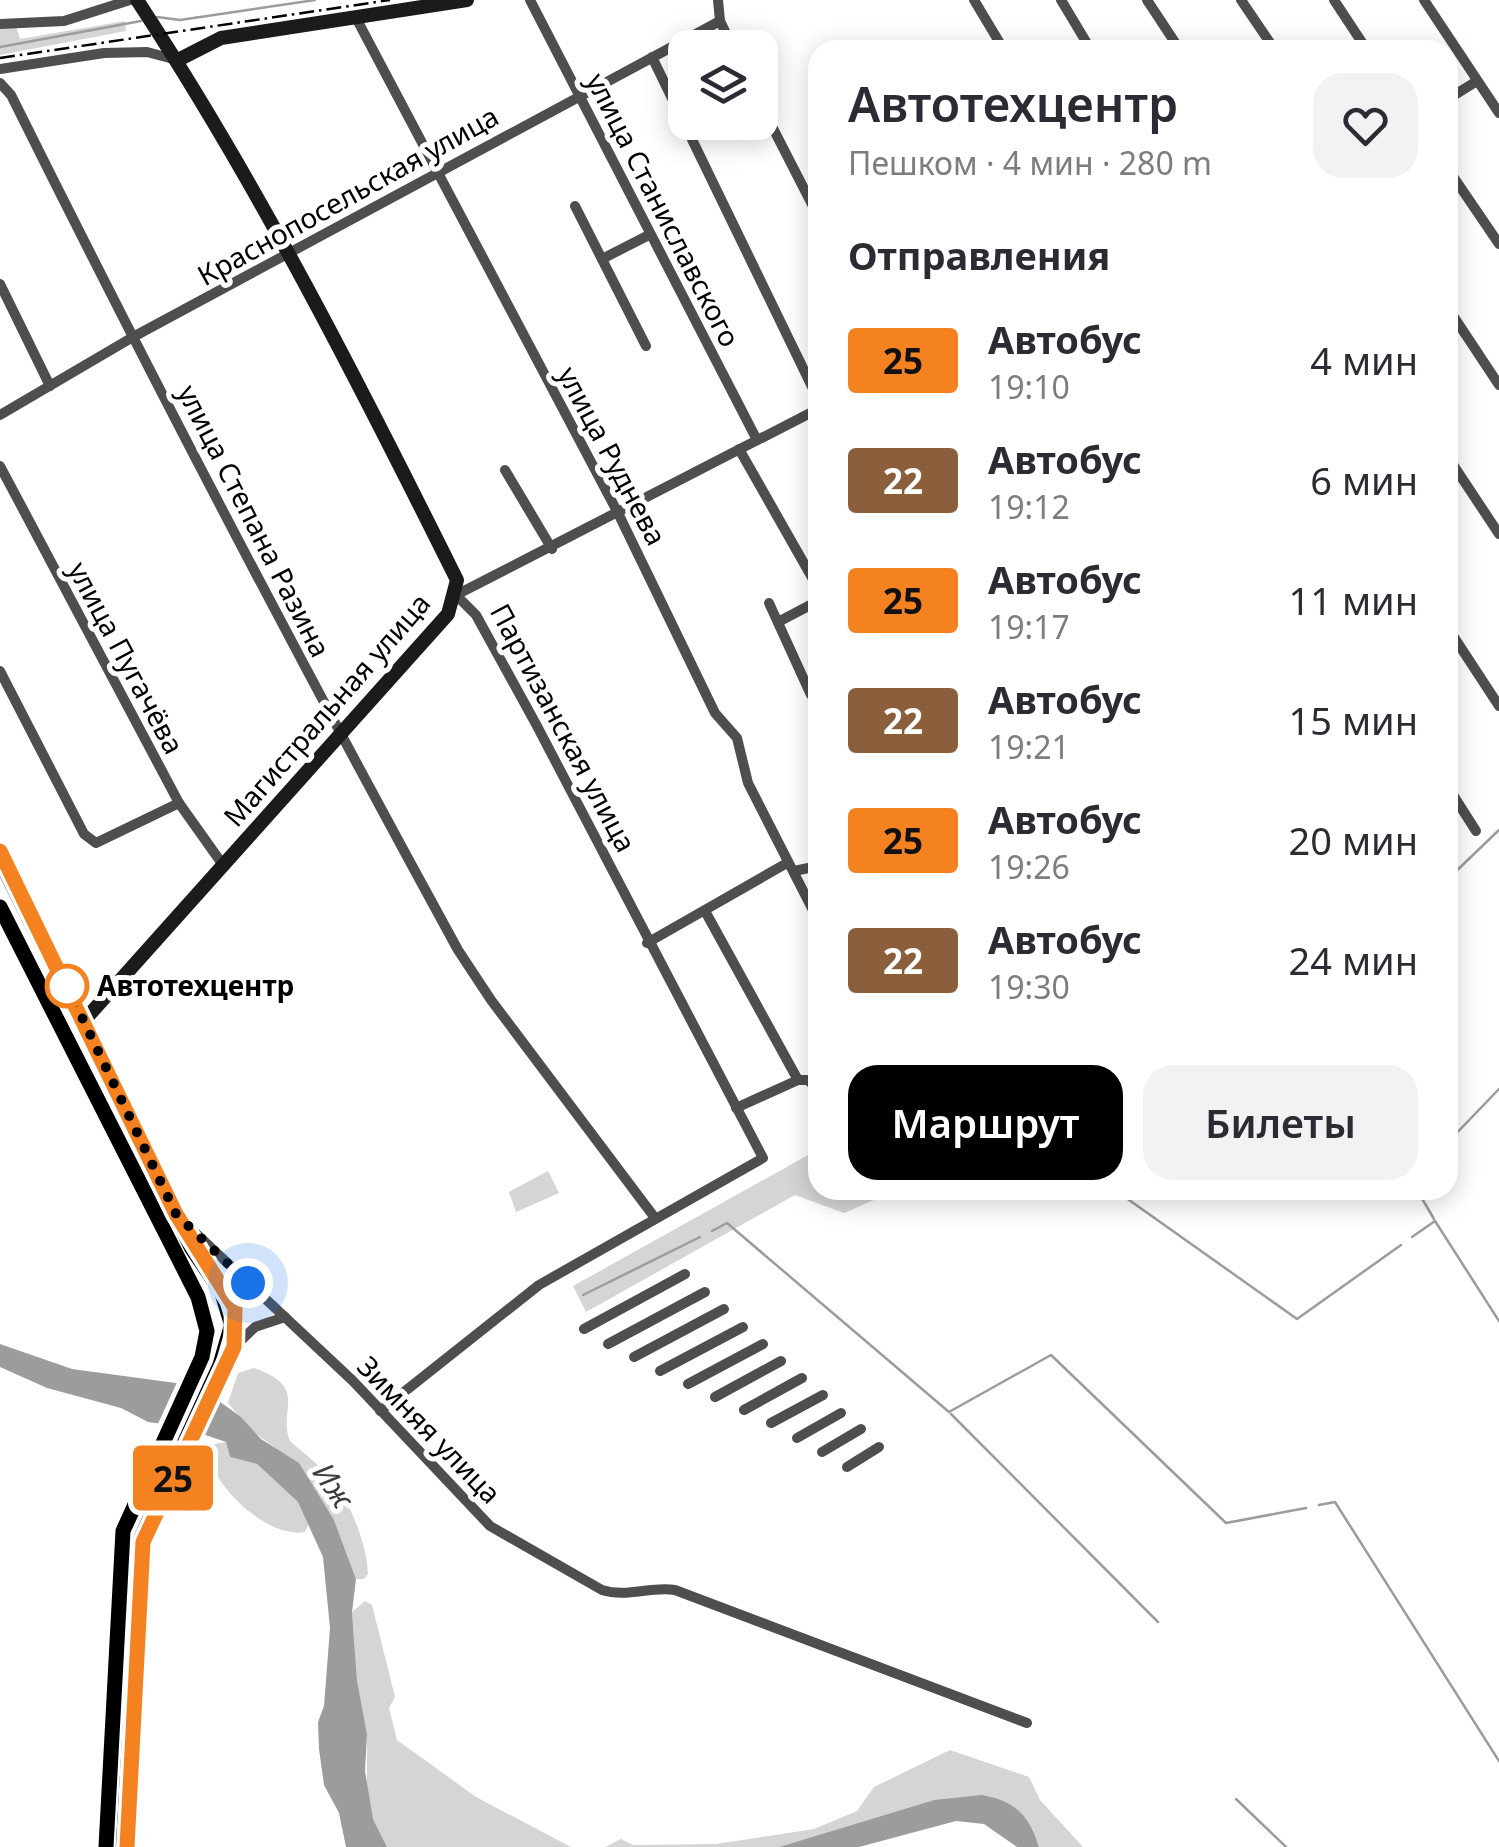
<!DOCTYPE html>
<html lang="ru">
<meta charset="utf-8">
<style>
:root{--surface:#fff;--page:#f2f2f3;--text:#2b2b33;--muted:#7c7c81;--accent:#000}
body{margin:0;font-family:"Noto Sans",sans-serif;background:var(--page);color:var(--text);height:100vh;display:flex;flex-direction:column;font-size:38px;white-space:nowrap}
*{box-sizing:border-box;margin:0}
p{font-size:32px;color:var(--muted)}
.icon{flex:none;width:55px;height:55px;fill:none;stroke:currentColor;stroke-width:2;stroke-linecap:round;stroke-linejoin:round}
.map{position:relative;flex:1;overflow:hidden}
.details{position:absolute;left:808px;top:40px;width:650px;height:1160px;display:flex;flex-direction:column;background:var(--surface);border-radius:30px;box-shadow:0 5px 25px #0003}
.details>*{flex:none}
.badge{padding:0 20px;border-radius:8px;font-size:35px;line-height:65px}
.fabs{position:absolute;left:668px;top:30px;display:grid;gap:20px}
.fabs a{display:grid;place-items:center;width:110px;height:110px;border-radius:20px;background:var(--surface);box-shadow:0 5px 25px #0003;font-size:50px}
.you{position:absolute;width:50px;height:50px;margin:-25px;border:8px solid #fff;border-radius:50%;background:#1a73e8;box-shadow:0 0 0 15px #1a73e833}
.map>.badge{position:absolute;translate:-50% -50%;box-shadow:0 0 0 5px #fff}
h2{padding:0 40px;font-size:38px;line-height:90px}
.round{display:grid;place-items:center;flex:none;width:105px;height:105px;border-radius:30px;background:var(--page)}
.summary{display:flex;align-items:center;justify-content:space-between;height:170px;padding:0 40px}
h1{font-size:48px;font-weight:600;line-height:75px}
.button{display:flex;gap:20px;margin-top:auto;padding:20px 40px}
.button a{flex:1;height:115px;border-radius:30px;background:var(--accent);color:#fff;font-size:40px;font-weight:600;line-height:115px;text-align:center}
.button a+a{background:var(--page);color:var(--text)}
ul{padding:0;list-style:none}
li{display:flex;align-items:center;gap:30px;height:120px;padding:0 40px}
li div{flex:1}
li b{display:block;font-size:38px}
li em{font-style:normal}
li .badge{min-width:110px;font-weight:700;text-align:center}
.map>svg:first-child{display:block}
.green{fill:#d5d5d5}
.water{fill:#9c9c9c}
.pier{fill:#fff}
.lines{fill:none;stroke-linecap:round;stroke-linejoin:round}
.stream{stroke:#9c9c9c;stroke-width:2.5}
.street{stroke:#4e4e4e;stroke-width:10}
.secondary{stroke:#1b1b1b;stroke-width:14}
.primary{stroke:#000;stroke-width:15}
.tram{stroke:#000;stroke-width:2.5}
.rail{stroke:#000;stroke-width:2.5;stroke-dasharray:15 5 2.5 5;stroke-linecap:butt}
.line-casing{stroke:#fff;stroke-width:22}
.line{stroke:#f58220;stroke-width:15}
.walk{stroke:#000;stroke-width:10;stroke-dasharray:0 18}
.stop-dot{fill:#fff;stroke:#f58220;stroke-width:5}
.labels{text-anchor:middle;stroke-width:10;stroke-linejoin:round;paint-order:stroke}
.street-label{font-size:28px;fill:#000;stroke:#fff}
.stop-label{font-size:28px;font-weight:bold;fill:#000;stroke:#fff;text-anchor:start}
.water-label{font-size:30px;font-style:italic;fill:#3d3d3d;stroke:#fff}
</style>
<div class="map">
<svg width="1499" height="1847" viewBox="0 0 1499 1847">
<rect width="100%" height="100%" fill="#fff"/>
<g class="green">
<polygon points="125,21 126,31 0,55 0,29 16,26 20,39"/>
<polygon points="817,1150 818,1190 897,1190 844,1213 795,1195 586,1312 573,1286"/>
<polygon points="548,1171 559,1193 516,1212 509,1192"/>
<path d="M254,1368C310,1387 277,1411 290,1441C303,1453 320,1465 331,1478C350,1501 367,1545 368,1574L364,1579H356L334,1520L274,1447L250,1429L228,1403L238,1373Z"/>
<path d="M226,1442L230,1457L257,1464L298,1502L310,1521L305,1532C269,1539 214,1488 208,1453L214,1444Z"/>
<polygon points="365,1601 372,1605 395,1697 389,1708 397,1740 476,1797 571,1847 387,1847 373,1819 367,1791 367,1734 357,1680 352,1612"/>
<polygon points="950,1750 1029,1777 1040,1800 1083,1847 1039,1847 1036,1838 934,1800 779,1847 605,1847 621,1839 633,1845 716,1844 814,1829 857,1811 874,1787"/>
</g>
<g class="water">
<polygon points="0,1344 72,1369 198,1386 241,1417 261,1439 299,1463 334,1520 356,1579 352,1612 357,1680 367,1734 365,1771 373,1819 387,1847 346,1847 339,1813 324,1785 319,1749 318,1722 324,1706 330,1628 323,1557 298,1502 257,1464 230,1457 226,1442 179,1426 148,1422 121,1408 47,1388 0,1367"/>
<path d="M982,1795C1015,1801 1029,1815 1039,1847H1017L984,1824L956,1821L859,1847H779L934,1800Z"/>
</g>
<polygon class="pier" points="179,1378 200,1381 218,1394 199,1436 156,1428"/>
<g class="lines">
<g class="stream">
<polyline points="157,17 180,20 315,0"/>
<polyline points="0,47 141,21"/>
<polyline points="1448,879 1499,830"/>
<polyline points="1448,1142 1499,1089"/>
<polyline points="1115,1190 1297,1319 1401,1245"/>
<polyline points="1417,1190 1434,1219"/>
<polyline points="712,1231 727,1223 949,1412 1051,1355 1226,1523 1306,1508"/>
<polyline points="1412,1237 1435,1221 1499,1321"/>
<polyline points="583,1295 700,1237"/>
<polyline points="951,1414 1158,1622"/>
<polyline points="1319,1505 1335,1502 1499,1761"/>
<polyline points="1236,1799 1286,1847"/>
</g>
<g class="street">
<polyline points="530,0 757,440"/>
<polyline points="718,0 720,21 733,48"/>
<polyline points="974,0 1004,50"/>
<polyline points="1061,0 1091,50"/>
<polyline points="1147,0 1180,50"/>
<polyline points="1241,0 1275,50"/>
<polyline points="1334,0 1367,50"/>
<polyline points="1424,0 1499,113"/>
<polyline points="355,16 618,513 715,713 737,738 748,783 818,920"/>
<polyline points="0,24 64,21 130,0"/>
<polyline points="652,57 818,399"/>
<polyline points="0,69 104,53 147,52 177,60"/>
<path d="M0,83L11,95C154,383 303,667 458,950L491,1000L655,1218"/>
<polyline points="1448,99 1477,81"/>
<polyline points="760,103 818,216"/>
<polyline points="1448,169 1499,244"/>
<polyline points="575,206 646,346"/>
<polyline points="602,259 649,235"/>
<polyline points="0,284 50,386"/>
<polyline points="1448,308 1499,385"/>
<polyline points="0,415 133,337 720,21"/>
<polyline points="739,449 818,588"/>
<polyline points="1448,457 1499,534"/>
<polyline points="0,466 179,803 223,865"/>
<polyline points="505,470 552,549"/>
<polyline points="769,603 811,695"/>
<polyline points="778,622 818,601"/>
<polyline points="1448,628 1499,706"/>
<polyline points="0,671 84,834 96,843 179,803"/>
<polyline points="1448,787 1476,831"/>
<polyline points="794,871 818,866"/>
<polyline points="705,911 798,1080"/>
<polyline points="647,943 787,863"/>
<polyline points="736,1108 798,1080 808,1080 818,1090"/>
<path d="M189,1227L353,1381L490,1526L602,1590C627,1598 650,1586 675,1590L1027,1723"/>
<polyline points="584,1329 685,1274"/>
<polyline points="608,1344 705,1292"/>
<polyline points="235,1346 255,1327 285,1317"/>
<polyline points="634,1357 724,1309"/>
<polyline points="660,1371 743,1327"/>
<polyline points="688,1384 763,1344"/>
<polyline points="715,1397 781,1361"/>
<polyline points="744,1410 802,1378"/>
<polyline points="380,1411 539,1285 763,1158 537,726 476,615 456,595 818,409"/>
<polyline points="771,1423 823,1395"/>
<polyline points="797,1438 841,1413"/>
<polyline points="822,1452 861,1429"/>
<polyline points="847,1467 879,1447"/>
</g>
<g class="secondary">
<polyline points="178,60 221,38 467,0"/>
<path d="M81,1024L448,614L457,580C359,383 258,184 137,0"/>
</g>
<g class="primary">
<polyline points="0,851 176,1214 235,1308 234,1347 143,1542 127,1847"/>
<polyline points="0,907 198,1297 207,1331 202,1357 123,1531 106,1847"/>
</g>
<polyline class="tram" points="0,874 186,1251 216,1295 225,1325 214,1363 135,1536 117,1847"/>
<polyline class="rail" points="0,58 390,0"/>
</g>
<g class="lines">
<defs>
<polyline id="line" points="0,851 176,1214 235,1308 234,1347 143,1542 127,1847"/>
</defs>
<use href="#line" class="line-casing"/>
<use href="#line" class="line"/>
<polyline class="walk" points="67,986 176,1214 248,1283"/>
</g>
<circle class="stop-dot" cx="67" cy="986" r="20"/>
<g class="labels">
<g class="street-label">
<text transform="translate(348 196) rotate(-29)" y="10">Краснопосельская улица</text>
<text transform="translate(663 210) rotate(63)" y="10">улица Станиславского</text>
<text transform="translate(612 456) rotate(62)" y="10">улица Руднева</text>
<text transform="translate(254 521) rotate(63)" y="10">улица Степана Разина</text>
<text transform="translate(126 658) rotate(62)" y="10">улица Пугачёва</text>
<text transform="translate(327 710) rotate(-49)" y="10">Магистральная улица</text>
<text transform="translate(563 728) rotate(62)" y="10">Партизанская улица</text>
<text transform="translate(429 1430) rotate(46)" y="10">Зимняя улица</text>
</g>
<g class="stop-label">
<text x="97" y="996">Автотехцентр</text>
</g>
<g class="water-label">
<text transform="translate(333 1486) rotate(56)" y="10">Иж</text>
</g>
</g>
</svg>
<div class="fabs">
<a><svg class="icon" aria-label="layers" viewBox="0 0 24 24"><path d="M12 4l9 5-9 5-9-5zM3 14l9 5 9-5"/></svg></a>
</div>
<div class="you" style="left:248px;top:1283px"></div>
<b class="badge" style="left:173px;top:1478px;background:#f58220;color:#111">25</b>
<section class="details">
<div class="summary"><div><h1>Автотехцентр</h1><p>Пешком · 4 мин · 280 m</p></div><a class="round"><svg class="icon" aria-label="heart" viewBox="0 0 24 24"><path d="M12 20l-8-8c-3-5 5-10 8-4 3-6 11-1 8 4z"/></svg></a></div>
<h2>Отправления</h2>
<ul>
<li><span class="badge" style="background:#f58220;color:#111">25</span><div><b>Автобус</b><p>19:10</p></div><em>4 мин</em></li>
<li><span class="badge" style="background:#8b5e3c;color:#fff">22</span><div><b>Автобус</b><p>19:12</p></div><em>6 мин</em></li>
<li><span class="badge" style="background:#f58220;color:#111">25</span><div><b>Автобус</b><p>19:17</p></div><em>11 мин</em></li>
<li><span class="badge" style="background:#8b5e3c;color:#fff">22</span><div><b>Автобус</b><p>19:21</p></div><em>15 мин</em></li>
<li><span class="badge" style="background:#f58220;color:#111">25</span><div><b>Автобус</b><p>19:26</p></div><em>20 мин</em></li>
<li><span class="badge" style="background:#8b5e3c;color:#fff">22</span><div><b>Автобус</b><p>19:30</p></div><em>24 мин</em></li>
</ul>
<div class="button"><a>Маршрут</a><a>Билеты</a></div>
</section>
</div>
